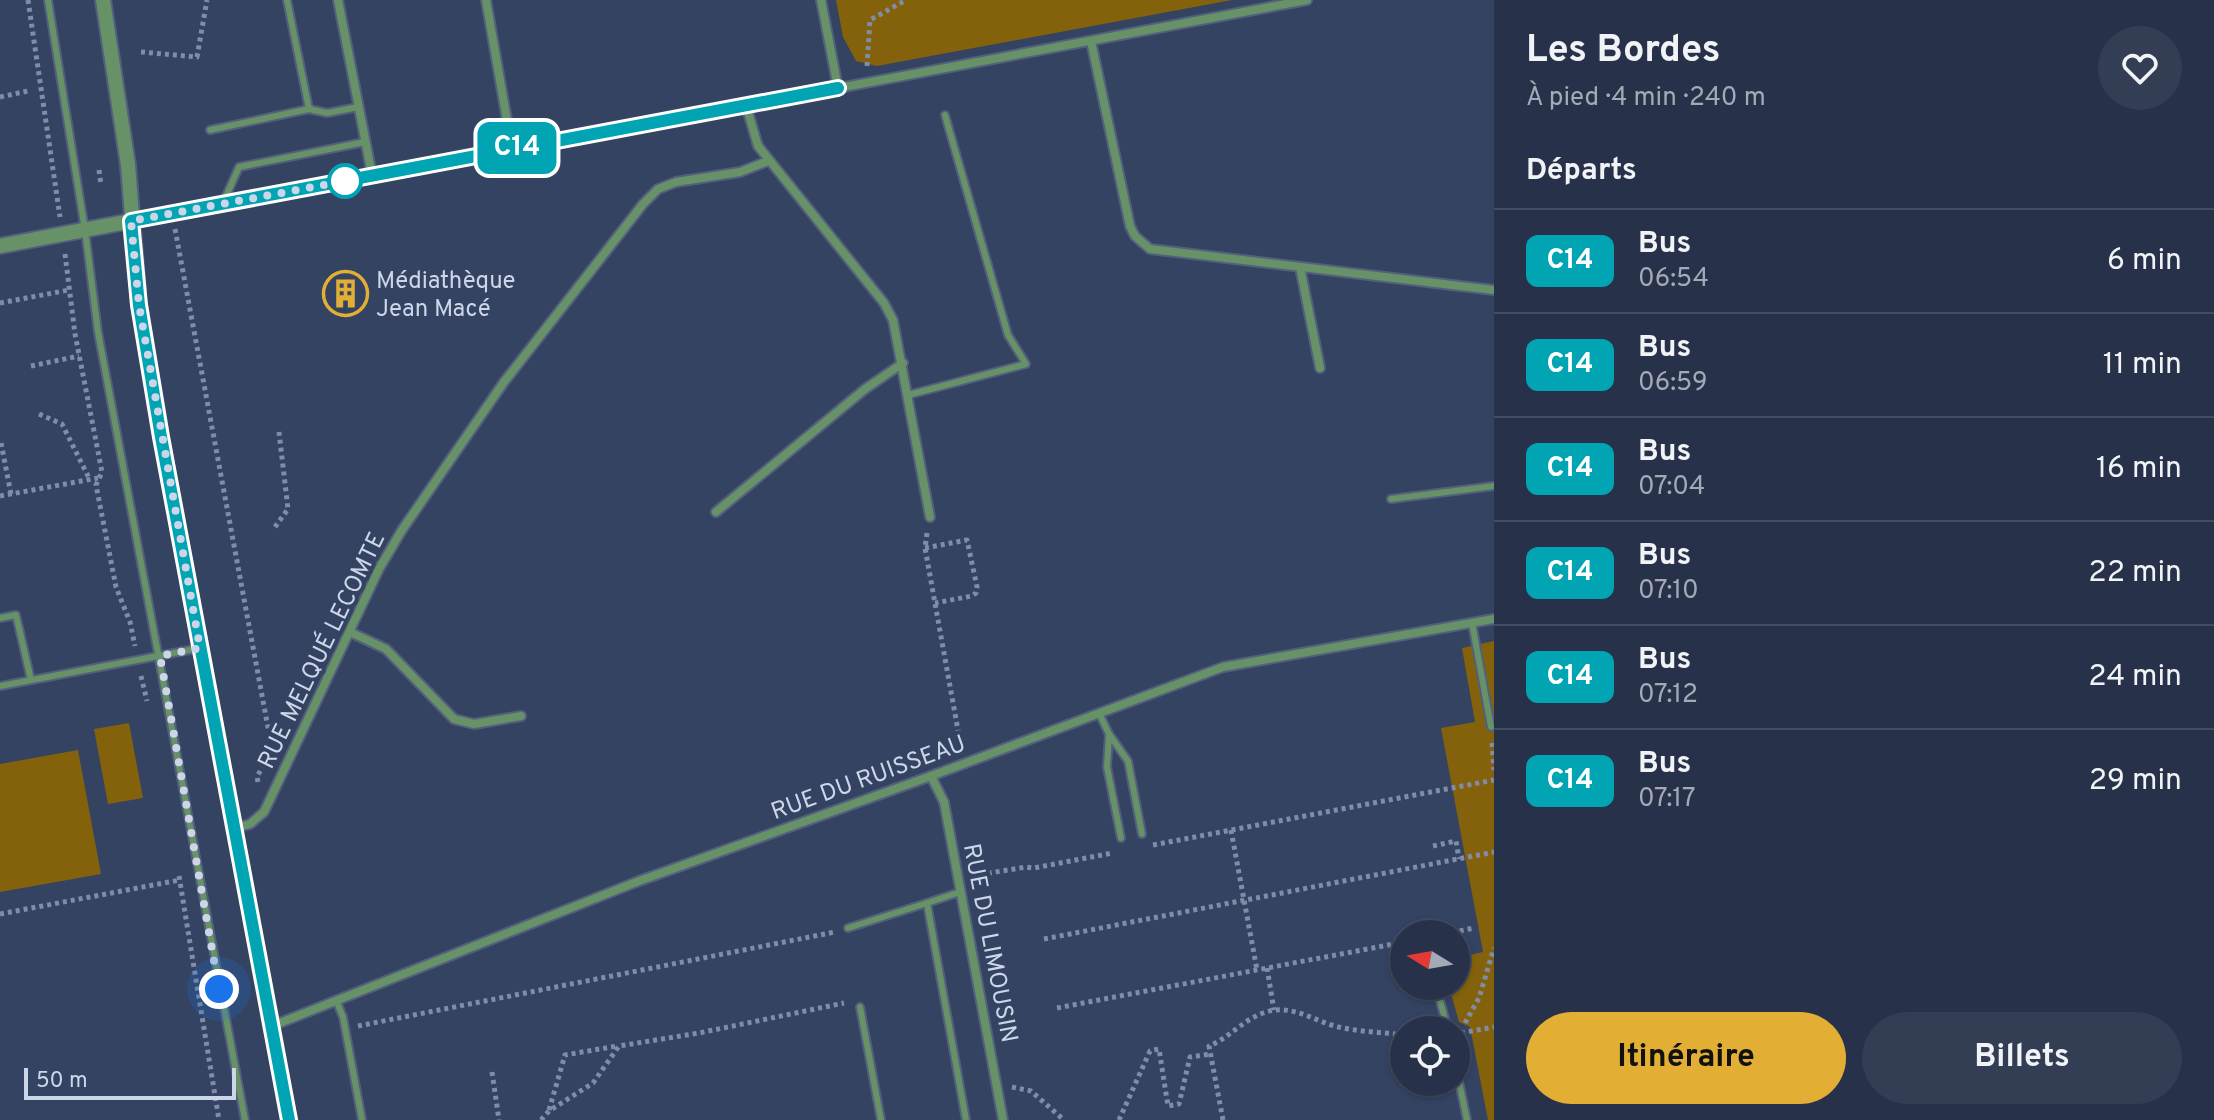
<!DOCTYPE html>
<html lang="fr">
<meta charset="utf-8">
<style>
:root{--surface:#27324a;--page:#333e54;--text:#f1f3f6;--muted:#a4aab5;--line:#434d62;--accent:#e2af34}
body{margin:0;font-family:Overpass,sans-serif;background:var(--page);color:var(--text);height:100vh;display:flex;flex-direction:column;font-size:30px;white-space:nowrap}
*{box-sizing:border-box;margin:0}
p{font-size:26px;color:var(--muted)}
.icon{flex:none;width:44px;height:44px;fill:none;stroke:currentColor;stroke-width:2;stroke-linecap:round;stroke-linejoin:round}
.map{position:relative;flex:1;overflow:hidden}
.side{display:flex;flex-direction:column;background:var(--surface);width:720px}
.side>*{flex:none}
.badge{padding:0 16px;border-radius:12px;font-size:28px;line-height:52px}
.needle{width:52px;rotate:281deg}
.buttons{position:absolute;left:1390px;top:920px;display:grid;gap:16px}
.buttons a{display:grid;place-items:center;width:80px;height:80px;border-radius:50%;background:var(--surface);box-shadow:0 2px 6px #0004,0 0 0 2px var(--line);font-size:40px}
.scale{position:absolute;left:24px;bottom:20px;width:212px;box-sizing:border-box;padding-left:8px;border:4px solid #cdd6e9;border-top:0;font-size:22px;line-height:28px;white-space:nowrap;color:#cdd6e9;-webkit-text-stroke:6px #344362;paint-order:stroke}
.you{position:absolute;width:40px;height:40px;margin:-20px;border:6px solid #fff;border-radius:50%;background:#1a73e8;box-shadow:0 0 0 12px #1a73e833}
.map>.badge{position:absolute;translate:-50% -50%;box-shadow:0 0 0 4px #fff}
h2{padding:0 32px;font-size:30px;line-height:72px}
.round{display:grid;place-items:center;flex:none;width:84px;height:84px;border-radius:42px;background:var(--page)}
.headline{display:flex;align-items:center;justify-content:space-between;height:136px;padding:0 32px}
h1{font-size:38px;font-weight:700;line-height:60px}
.button{display:flex;gap:16px;margin-top:auto;padding:16px 32px}
.button a{flex:1;height:92px;border-radius:48px;background:var(--accent);color:#111;font-size:32px;font-weight:700;line-height:92px;text-align:center}
.button a+a{background:var(--page);color:var(--text)}
ul{padding:0;list-style:none}
li{display:flex;align-items:center;gap:24px;height:104px;padding:0 32px;border-top:2px solid var(--line)}
li div{flex:1}
li b{display:block;font-size:30px}
li em{font-style:normal}
li .badge{min-width:88px;font-weight:700;text-align:center}
main{display:flex;flex:1;min-height:0}
.map>svg:first-child{display:block}
.green{fill:#83620b}
.lines{fill:none;stroke-linecap:round;stroke-linejoin:round}
.service-casing{stroke:#53607d;stroke-width:10}
.minor-casing{stroke:#53607d;stroke-width:12}
.tertiary-casing{stroke:#53607d;stroke-width:18}
.path{stroke:#818da6;stroke-width:5;stroke-dasharray:4 4;stroke-linecap:butt}
.service{stroke:#679267;stroke-width:6}
.minor{stroke:#679267;stroke-width:8}
.tertiary{stroke:#679267;stroke-width:14}
.line-casing{stroke:#fff;stroke-width:18}
.line{stroke:#00a4b2;stroke-width:12}
.walk{stroke:#cdd6e9;stroke-width:8;stroke-dasharray:0 14.4}
.stop-dot{fill:#fff;stroke:#00a4b2;stroke-width:4}
.labels{text-anchor:middle;stroke-width:8;stroke-linejoin:round;paint-order:stroke}
.poi-label{font-size:24px;fill:#cdd6e9;stroke:#344362;text-anchor:start}
.street-label{font-size:24px;fill:#cdd6e9;stroke:#344362}
</style>
<main>
<div class="map">
<svg width="1494" height="1120" viewBox="0 0 1494 1120">
<rect width="100%" height="100%" fill="#344362"/>
<g class="green">
<polygon points="836,0 1232,0 877,66 856,61 843,37"/>
<polygon points="1494,641 1494,1120 1488,1120 1470,1027 1459,1022 1449,986 1456,986 1456,958 1483,952 1441,728 1475,722 1462,648"/>
<polygon points="129,723 143,798 108,804 94,729"/>
<polygon points="78,750 101,874 0,892 0,764"/>
</g>
<g class="lines">
<defs>
<g id="service">
<polyline points="48,0 85,230 98,332 245,1120"/>
<polyline points="309,109 327,113 358,107"/>
<polyline points="210,130 309,109 287,0"/>
<polyline points="223,203 239,167 365,142"/>
<polyline points="908,395 1026,364 1008,335 945,115"/>
<polyline points="1391,499 1494,486"/>
<polyline points="0,618 16,615 31,680"/>
<polyline points="1472,623 1491,727"/>
<polyline points="0,686 200,648"/>
<polyline points="1099,713 1109,734"/>
<polyline points="1121,838 1107,767 1109,734 1128,761 1142,834"/>
<polyline points="960,892 927,903 966,1120"/>
<polyline points="1422,927 1424,934"/>
<polyline points="848,928 927,903"/>
<polyline points="1436,986 1448,1030"/>
<polyline points="336,1000 343,1017 362,1120"/>
<polyline points="860,1007 881,1120"/>
<polyline points="1456,1067 1467,1120"/>
</g>
<g id="minor">
<polyline points="338,0 372,175"/>
<polyline points="486,0 512,149"/>
<polyline points="821,0 838,88"/>
<polyline points="1091,41 1130,226 1135,236 1150,249 1494,290"/>
<polyline points="746,105 758,146 884,303 893,320 930,517"/>
<polyline points="131,221 1307,0"/>
<polyline points="1300,267 1320,368"/>
<polyline points="716,512 865,389 903,363"/>
<polyline points="350,632 386,649 454,719 474,724 521,716"/>
<polyline points="931,776 944,802 1003,1120"/>
<polyline points="235,828 250,824 264,812 379,569 402,530 504,382 643,204 658,189 676,182 740,172 768,161"/>
<polyline points="272,1026 639,881 931,776 1223,667 1494,619"/>
</g>
<g id="tertiary">
<polyline points="103,0 128,165 139,305 161,437 289,1120"/>
<polyline points="0,246 131,221"/>
</g>
</defs>
<use href="#service" class="service-casing"/>
<use href="#minor" class="minor-casing"/>
<use href="#tertiary" class="tertiary-casing"/>
<g class="path">
<polyline points="28,0 60,217"/>
<polyline points="141,52 197,57 207,0"/>
<polyline points="867,66 870,20 906,0"/>
<polyline points="0,97 28,91"/>
<polyline points="99,170 101,185"/>
<polyline points="175,229 272,749"/>
<polyline points="65,254 75,334 102,472 96,485 116,587 130,622 135,646"/>
<polyline points="0,303 69,290"/>
<polyline points="31,366 79,356"/>
<polyline points="39,414 62,424 90,480"/>
<polyline points="1,443 11,494"/>
<polyline points="0,496 98,478"/>
<polyline points="275,527 288,509 279,432"/>
<polyline points="927,533 925,548 961,747"/>
<polyline points="925,548 967,540 977,587 976,593 972,596 935,603"/>
<polyline points="141,676 147,701"/>
<polyline points="1492,743 1494,770"/>
<polyline points="258,782 257,777 265,762"/>
<polyline points="1231,830 1257,970"/>
<polyline points="1153,845 1494,780"/>
<polyline points="1433,846 1456,841 1459,859"/>
<polyline points="179,876 219,1120"/>
<polyline points="972,876 1026,867 1034,868 1112,853"/>
<polyline points="0,914 180,880"/>
<polyline points="1444,934 1474,928"/>
<polyline points="1044,939 1494,852"/>
<polyline points="1267,968 1274,1010"/>
<polyline points="1057,1008 1404,942"/>
<polyline points="1465,1023 1479,998 1494,948"/>
<polyline points="358,1026 835,932"/>
<polyline points="1461,1033 1494,1027"/>
<polyline points="492,1072 499,1120"/>
<polyline points="1012,1087 1031,1091 1064,1120"/>
<polyline points="549,1110 565,1055 617,1046"/>
<polyline points="541,1120 549,1111 593,1083 619,1046 699,1033 844,1003"/>
<polyline points="1119,1120 1150,1051 1159,1049 1168,1106 1179,1104 1190,1057 1211,1054"/>
<path d="M1223,1120L1209,1046C1229,1038 1243,1020 1263,1013C1289,1003 1310,1019 1335,1026C1357,1032 1382,1032 1404,1035"/>
</g>
<use href="#service" class="service"/>
<use href="#minor" class="minor"/>
<use href="#tertiary" class="tertiary"/>
</g>
<g class="lines">
<defs>
<polyline id="line" points="289,1120 161,437 139,305 131,221 838,88"/>
</defs>
<use href="#line" class="line-casing"/>
<use href="#line" class="line"/>
<polyline class="walk" points="219,989 160,656 200,648 139,305 131,221 345,181"/>
</g>
<defs>
<symbol id="building-ring" viewBox="-11 -11 22 22"><circle r="9.5" fill="#344362" stroke="#e2af34" stroke-width="1.5"/><path d="M-4-6H4V6H1V3H-1V6H-4ZM-2.5-4.3h1.7v1.8h-1.7ZM.8-4.3h1.7v1.8H.8ZM-2.5-1h1.7V.8h-1.7ZM.8-1h1.7V.8H.8Z" fill="#e2af34"/></symbol>
</defs>
<g fill-rule="evenodd">
<use href="#building-ring" x="320" y="268" width="51" height="51"/>
</g>
<circle class="stop-dot" cx="345" cy="181" r="16"/>
<g class="labels">
<g class="poi-label">
<text x="376" y="288">Médiathèque<tspan x="376" dy="28">Jean Macé</tspan></text>
</g>
<g class="street-label">
<text transform="translate(321 650) rotate(-64)" y="8">RUE MELQUÉ LECOMTE</text>
<text transform="translate(868 777) rotate(-20)" y="8">RUE DU RUISSEAU</text>
<text transform="translate(991 943) rotate(79)" y="8">RUE DU LIMOUSIN</text>
</g>
</g>
</svg>
<div class="buttons">
<a><svg class="needle" viewBox="-14 -14 28 28"><path d="M0-13l5 13h-10z" fill="#e53935"/><path d="M0 13l5-13h-10z" fill="#a4aab5"/></svg></a>
<a><svg class="icon" aria-label="locate" viewBox="0 0 24 24"><circle cx="12" cy="12" r="6"/><path d="M12 2v4M12 18v4M2 12h4M18 12h4"/></svg></a>
</div>
<div class="scale">50 m</div>
<div class="you" style="left:219px;top:989px"></div>
<b class="badge" style="left:517px;top:148px;background:#00a4b2;color:#fff">C14</b>
</div>
<section class="side">
<div class="headline"><div><h1>Les Bordes</h1><p>À pied · 4 min · 240 m</p></div><a class="round"><svg class="icon" aria-label="heart" viewBox="0 0 24 24"><path d="M12 20l-8-8c-3-5 5-10 8-4 3-6 11-1 8 4z"/></svg></a></div>
<h2>Départs</h2>
<ul>
<li><span class="badge" style="background:#00a4b2;color:#fff">C14</span><div><b>Bus</b><p>06:54</p></div><em>6 min</em></li>
<li><span class="badge" style="background:#00a4b2;color:#fff">C14</span><div><b>Bus</b><p>06:59</p></div><em>11 min</em></li>
<li><span class="badge" style="background:#00a4b2;color:#fff">C14</span><div><b>Bus</b><p>07:04</p></div><em>16 min</em></li>
<li><span class="badge" style="background:#00a4b2;color:#fff">C14</span><div><b>Bus</b><p>07:10</p></div><em>22 min</em></li>
<li><span class="badge" style="background:#00a4b2;color:#fff">C14</span><div><b>Bus</b><p>07:12</p></div><em>24 min</em></li>
<li><span class="badge" style="background:#00a4b2;color:#fff">C14</span><div><b>Bus</b><p>07:17</p></div><em>29 min</em></li>
</ul>
<div class="button"><a>Itinéraire</a><a>Billets</a></div>
</section>
</main>
